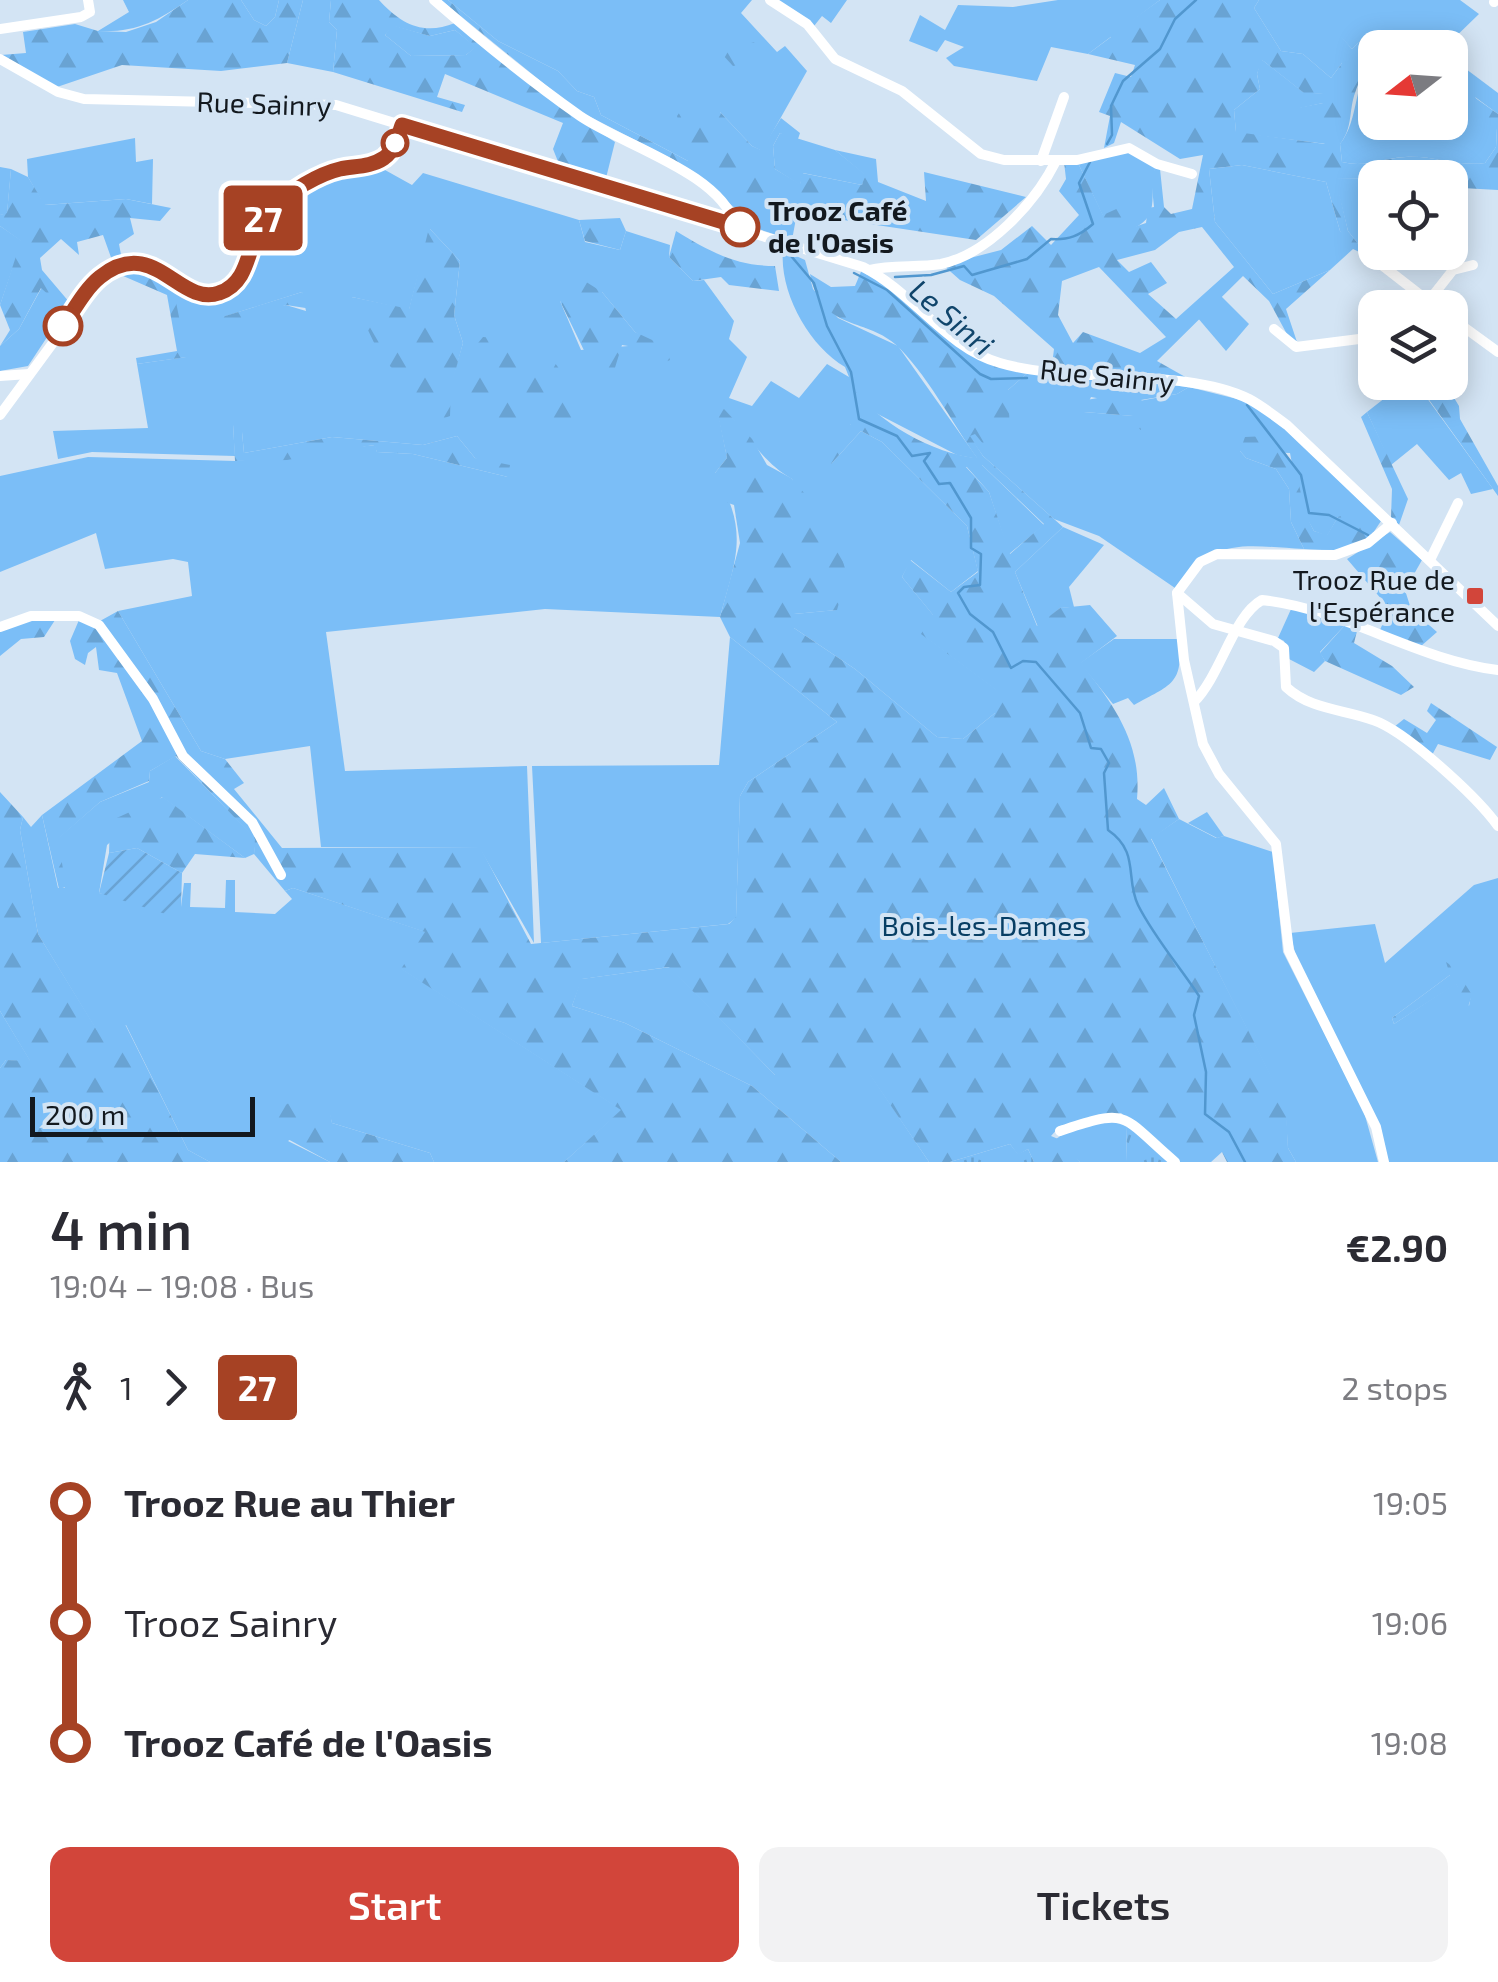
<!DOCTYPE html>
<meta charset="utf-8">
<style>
:root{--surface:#fff;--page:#f2f2f3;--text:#2b2b33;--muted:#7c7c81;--accent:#d2453a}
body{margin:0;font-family:"Exo 2",sans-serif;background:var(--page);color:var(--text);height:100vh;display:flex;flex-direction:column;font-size:38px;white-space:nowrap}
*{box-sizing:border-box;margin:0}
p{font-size:32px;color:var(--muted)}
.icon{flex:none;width:55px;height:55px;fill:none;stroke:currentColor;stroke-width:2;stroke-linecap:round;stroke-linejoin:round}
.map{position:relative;height:1162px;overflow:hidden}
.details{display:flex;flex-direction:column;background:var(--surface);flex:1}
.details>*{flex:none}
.badge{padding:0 20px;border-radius:8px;font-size:35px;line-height:65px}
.needle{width:65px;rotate:253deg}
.tools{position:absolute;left:1358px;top:30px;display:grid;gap:20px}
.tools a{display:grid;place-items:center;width:110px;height:110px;border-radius:20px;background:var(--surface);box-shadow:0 5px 25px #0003;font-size:50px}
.scale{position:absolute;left:30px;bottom:25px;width:225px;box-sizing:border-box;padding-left:10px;border:5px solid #13191f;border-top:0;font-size:28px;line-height:35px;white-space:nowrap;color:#13191f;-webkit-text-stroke:8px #d3e4f4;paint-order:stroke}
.map>.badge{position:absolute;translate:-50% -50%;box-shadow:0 0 0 5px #fff}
.legs{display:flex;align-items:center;gap:15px;height:110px;padding:0 50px;font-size:32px}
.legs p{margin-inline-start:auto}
.head{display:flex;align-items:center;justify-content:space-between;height:170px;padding:0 50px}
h1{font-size:55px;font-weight:600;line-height:75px}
.cta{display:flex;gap:20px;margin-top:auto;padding:20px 50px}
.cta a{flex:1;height:115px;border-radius:20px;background:var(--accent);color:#fff;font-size:40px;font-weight:600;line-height:115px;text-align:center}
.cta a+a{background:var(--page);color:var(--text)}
ul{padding:0 50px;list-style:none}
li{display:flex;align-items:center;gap:35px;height:120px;font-size:38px}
li i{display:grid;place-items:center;width:15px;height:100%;margin:0 12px;background:currentColor}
li i::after{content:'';width:25px;height:25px;margin:-12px;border:8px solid;border-radius:50%;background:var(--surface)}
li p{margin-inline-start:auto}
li:first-child i{background:linear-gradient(#0000 50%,currentColor 0)}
li:last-child i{background:linear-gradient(currentColor 50%,#0000 0)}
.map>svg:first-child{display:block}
.grass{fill:#7bbef7;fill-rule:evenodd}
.forest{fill:url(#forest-firs);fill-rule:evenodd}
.park{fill:url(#park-tufts)}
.garden{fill:url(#garden-furrows)}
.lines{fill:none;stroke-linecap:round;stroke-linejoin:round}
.stream{stroke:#5197cf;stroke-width:2.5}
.minor{stroke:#fff;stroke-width:10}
.line-1-casing{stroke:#fff;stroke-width:22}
.line-1{stroke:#a64224;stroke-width:15}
.stop-1-dot{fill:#fff;stroke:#a64224;stroke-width:5}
.poi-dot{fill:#d2453a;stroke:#d3e4f4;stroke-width:4}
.labels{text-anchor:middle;stroke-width:8;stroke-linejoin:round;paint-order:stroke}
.street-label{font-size:28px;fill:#13191f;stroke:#d3e4f4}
.stop-label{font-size:28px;font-weight:bold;fill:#13191f;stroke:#d3e4f4;text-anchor:start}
.poi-label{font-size:28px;fill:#13191f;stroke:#d3e4f4;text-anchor:end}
.park-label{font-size:28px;fill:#073e64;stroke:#d3e4f4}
.water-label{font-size:30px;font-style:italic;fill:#10456b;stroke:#d3e4f4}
</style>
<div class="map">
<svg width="1498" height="1162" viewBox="0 0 1498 1162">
<defs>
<pattern id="forest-firs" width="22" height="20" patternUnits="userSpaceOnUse" patternTransform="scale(2.5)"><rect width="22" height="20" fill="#7bbef7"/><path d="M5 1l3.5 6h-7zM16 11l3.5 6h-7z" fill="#69a3d3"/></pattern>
<pattern id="park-tufts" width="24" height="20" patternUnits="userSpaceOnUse" patternTransform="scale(2.5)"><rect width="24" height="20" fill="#7bbef7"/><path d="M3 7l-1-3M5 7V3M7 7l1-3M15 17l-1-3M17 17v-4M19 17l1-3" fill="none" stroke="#69a3d3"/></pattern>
<pattern id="garden-furrows" width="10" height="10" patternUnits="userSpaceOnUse" patternTransform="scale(2.5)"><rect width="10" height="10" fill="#7bbef7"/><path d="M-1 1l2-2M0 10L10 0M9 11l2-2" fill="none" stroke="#69a3d3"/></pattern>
</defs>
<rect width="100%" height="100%" fill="#d3e4f4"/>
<g class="grass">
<path d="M123,0H188C158,21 135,33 98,31L129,12Z"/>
<polygon points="241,0 279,0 275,17 266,26 254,20"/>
<polygon points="303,0 331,0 329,22 337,30 333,72 287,63"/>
<polygon points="448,0 752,0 741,13 777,52 785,46 807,71 762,151 752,146 720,112 690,162 601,115 594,97 577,91 558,71 498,41"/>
<polygon points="778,0 847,0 831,23 822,16 814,26"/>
<polygon points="1058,0 1160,0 1088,54 1051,47 1037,81 954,66 946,58 964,47 945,40 937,52 909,41 920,15 945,30 958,5 1013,7"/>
<polygon points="1259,0 1460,0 1479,14 1445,47 1380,47 1385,40 1366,35 1352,49 1340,36 1342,63 1331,78 1303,54 1281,51 1254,8"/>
<polygon points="392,25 430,36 455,30 476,47 466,55 411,56 385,35"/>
<path d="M1375,53V122H1450V57L1498,93V114L1475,97L1497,128L1496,147L1485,163C1457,167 1433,155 1405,157C1382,158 1366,168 1342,162L1340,144C1360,119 1353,80 1375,53Z"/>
<polygon points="1261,59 1303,92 1323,94 1323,103 1300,108 1318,115 1327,144 1236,133 1234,110 1260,89 1257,74"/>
<polygon points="780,133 835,150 866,175 862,185 803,173 800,185 775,169 773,146"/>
<polygon points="135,138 136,162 153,159 152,204 126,199 44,205 28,177 27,159"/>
<path d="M1128,150L1156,166C1147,190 1163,215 1134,228L1103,216L1078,163Z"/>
<path d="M376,165L412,185L423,173L579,220L585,242L620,250L626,231L670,245L669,257L693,281L704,280L734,321L729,339L747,357L729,398L752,406L771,381L799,398L827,364L849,377L845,367C809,346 779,292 783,250L805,260L813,289L838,318L898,346L978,459L957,455L868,409L851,424L831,464L861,431L882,442L967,526L978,571L951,592L911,560L902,577L934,616L922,634L997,690L995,713L963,739L937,737L855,669L794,628V614L836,610L792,479C762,462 748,434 724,410L718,412L727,458L715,473C749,530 737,556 720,617L545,609L326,632L345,771L527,766L534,943L479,847H321L310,746L225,759L201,751L118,611L192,596L188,562L173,559L105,569L96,533L0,572V476L88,457L236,461L375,445L377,452L413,454L508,477L475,458L457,436L423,445L332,437L244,453L242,432L233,425L235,456L92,452L58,459L53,431L148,428L137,364L186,357L174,296C285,305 224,255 272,215C288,201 311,185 330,175C345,166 361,174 376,165ZM430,229L460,261L454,315L463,343L450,387V416L352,297L409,310ZM302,292L306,311L286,305L223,317ZM602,292L635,332L652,344L581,350L560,301Z"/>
<polygon points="1242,165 1326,182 1340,231 1359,245 1348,231 1335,179 1375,179 1374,259 1353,249 1330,270 1273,294 1215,222 1209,169"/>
<polygon points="0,167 11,169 7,214 0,215"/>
<polygon points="0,226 22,241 0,305"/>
<polygon points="42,287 65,310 28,366 0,371 0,346 19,329"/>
<polygon points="1221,296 1249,324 1226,351 1197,317"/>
<path d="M1030,371L1140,382L1135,391L1102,399L1091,397L1084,412L1134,416L1141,429L1139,401L1177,394L1189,387L1249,402L1283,426L1381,521L1373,533L1338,517L1327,536L1314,531L1300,506L1290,453L1240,451L1246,458L1276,469L1289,489L1291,522L1304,549C1246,546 1213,536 1175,588L1099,536L1054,519L983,456L969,436L1008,390Z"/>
<polygon points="1404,383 1416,383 1493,489 1471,494 1461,473 1449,480 1417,444 1391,465 1367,412"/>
<polygon points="965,465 982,465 1044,525 1009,554 989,492"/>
<polygon points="1063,527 1104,545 1069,587 1074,607 1060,608 1038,627 1015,572"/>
<polygon points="1292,607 1345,625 1320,652 1325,661 1314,672 1289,659 1284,641 1278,638"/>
<polygon points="730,637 837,722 748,782 740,796 736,918 728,924 541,943 532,766 719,765"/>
<path d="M1114,639H1178C1185,684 1170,685 1134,705L1128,698L1113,704L1080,663Z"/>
<polygon points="175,756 256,839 254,854 245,858 162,797 107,845 99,893 181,907 184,883 191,883 190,907 225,908 226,880 235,880 235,912 275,914 292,899 285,891 293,888 426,932 402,969 622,1110 564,1162 434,1162 430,1153 332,1123 329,1111 288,1141 330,1162 210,1162 188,1150 126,1025 97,1031 38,934 20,830 23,817 31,827 42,815 58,888 65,888 57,839 100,802 149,782 150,771"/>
<polygon points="1179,819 1216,838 1224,836 1273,852 1283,952 1364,1112 1378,1162 1296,1162 1288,1148 1285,1105 1151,838"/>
<path d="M1498,878V1162H1387L1381,1130L1298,964L1290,933L1375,924L1385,963L1474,885ZM1450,975L1471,995L1469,1006L1456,983L1394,1024L1392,1018Z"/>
<polygon points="670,967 775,1075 870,1074 929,1162 841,1162 752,1086 625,1023 572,1006 581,979"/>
<polygon points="0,1011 31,1062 6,1060 0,1068"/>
<polygon points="1109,1117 1127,1125 1126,1162 1080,1162 1056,1139 1071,1129"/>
</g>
<g class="forest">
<polygon points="188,0 241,0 254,20 266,26 275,17 279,0 303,0 287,63 221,71 122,65 57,87 1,55 26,53 23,32 75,24 98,31 126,32 156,22"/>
<path d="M331,0H379C401,24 423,36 455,23L563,108L615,142L606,178L559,164L553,149L563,123L445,74L437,97L465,105L462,112L333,72L337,30L329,22ZM393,26L430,36L455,30L475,47L466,55L411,56L385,35Z"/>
<polygon points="441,0 448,0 498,41 558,71 577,91 594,97 601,115 688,161 677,116 691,96 720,112 752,146 761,150 781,118 800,133 797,142 780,133 773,146 775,169 800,184 802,173 862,185 865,175 835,150 876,159 878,182 926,201 924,172 1026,197 976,240 797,213 792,240 737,222 735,208 674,160 575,109"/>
<path d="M1160,0H1259L1254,8L1281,51L1303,54L1331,78L1342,63L1330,42L1340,35L1352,49L1366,35L1382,30L1386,40C1373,56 1361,73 1354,96C1349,114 1352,129 1340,144L1342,162C1366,168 1382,158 1406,157C1433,155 1457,167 1485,163L1496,147L1497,129L1473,102L1474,97L1498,114V190L1462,188L1450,178L1336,179L1348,231L1359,245L1353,248L1340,231L1326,182L1242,165L1209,169L1215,222L1273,294L1330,270L1286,309L1297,342L1289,338L1269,301L1243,276L1157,361L1196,383L1052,365L1054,349L994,296L960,280L943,265L1001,250L1032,226L1051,245L1079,215L1059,191L1066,179L1064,162L1078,163L1103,215L1123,206L1134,227L1146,223L1148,208L1154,207L1151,178L1156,166L1160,169L1164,207L1171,214L1192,209L1203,155L1180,159L1121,122L1114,143L1104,148L1110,116L1099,112L1115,73L1131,77L1135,65L1088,54L1111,37V21L1132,20ZM1262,60L1304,93L1323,94V103L1297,108L1317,116L1314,133L1325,144L1236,132L1234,110L1260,89L1257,74ZM1202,227L1234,267L1176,319L1148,294L1167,283L1151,262L1129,272L1117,260L1155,250L1179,232ZM1099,267L1166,337L1140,353L1083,332L1073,343L1058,315L1062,281Z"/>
<polygon points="754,42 763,60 733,66 721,53"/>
<polygon points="11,169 28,177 45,205 126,199 171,208 160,221 130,218 134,234 119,244 122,260 113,263 103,235 77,242 79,255 61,239 40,258 42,270 70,303 65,310 41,288 19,329 0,346 10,330 0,305 21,241 0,226 0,215 7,213"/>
<polygon points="620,218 626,231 620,250 585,241 579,220"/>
<polygon points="429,228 460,261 454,315 463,343 451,387 450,416 439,420 380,355 352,297 409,309"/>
<path d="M676,231C709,251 735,266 775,266L779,291L729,285L721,277L693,281L669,257Z"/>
<path d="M863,267L972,352L1030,371L1008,390L1010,432L989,451L975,434L970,436L983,456L1063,527L1015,572L1037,626L1060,608L1090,605L1117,636L1081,663C1114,705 1142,743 1137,799L1146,805L1164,788L1179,819L1151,839L1286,1105L1288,1148L1296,1162H1227L1222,1152L1211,1162H1174L1121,1113L1060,1126L1051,1136L1063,1141L1080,1162H1034L1028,1149L1018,1155L1010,1144L950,1162H929L870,1075H775L669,967L582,979L572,1006L625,1023L752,1086L841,1162H564L621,1110L401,969L425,932L293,888L285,891L254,854L255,839L176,756L150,771L149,781L100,802L58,839L66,887L59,889L42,815L142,741L117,673L99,670L96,647L88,653L85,665L75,659L70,641L79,620L100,621L118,611L201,751L225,759L244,783L234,789L282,848L480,847L531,944L729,924L736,917L740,796L748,782L837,722L730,637L720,617L740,543L734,505L711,497L715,473L727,458L717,411L724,409L752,439L767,465L791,478L832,525L847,575L837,610L794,614V628L855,669L937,737L963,739L995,713L987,701L996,690L921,634L933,615L902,577L910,560L951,592L978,572L967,526L882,442L861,431L831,464L820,455L851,424L846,413L852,386C876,422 934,454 977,458C953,424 925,371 895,344C864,317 821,331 810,274L831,287L855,286ZM982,465L1044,524L1010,554L989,492L966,467Z"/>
<polygon points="156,268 194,298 175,297 187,357 137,364 136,358 177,351 167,295 114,272"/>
<polygon points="569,271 602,292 635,332 665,346 670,360 658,365 645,361 640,348 622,345 613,374 594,371 560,301 558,279"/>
<polygon points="302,292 312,309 286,305 225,326 222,317"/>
<path d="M483,337C541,340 563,355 576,414L559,431L469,415L465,359Z"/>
<polygon points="1140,382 1189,387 1177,394 1141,400 1152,409 1143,416 1141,430 1131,423 1133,416 1084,412 1065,404 1135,391"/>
<polygon points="1417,383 1445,383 1459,406 1460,419 1498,486 1498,496"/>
<polygon points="1367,412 1408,499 1399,525 1391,517 1392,489 1361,417"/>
<polygon points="257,421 255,430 242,432 244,453 332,437 423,445 457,436 475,458 510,465 508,477 413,454 377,452 374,445 287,460 235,461 233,424"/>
<path d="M1267,436C1308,466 1293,493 1314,531L1327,535L1338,517L1346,514L1373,533C1351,553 1333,551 1304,549L1291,522L1289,489L1276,469L1246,458L1240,451L1245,437Z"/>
<polygon points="1390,532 1422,560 1405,590 1411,609 1437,632 1420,647 1380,630 1389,608 1347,559"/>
<polygon points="57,617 44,637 21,639 0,656 0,623"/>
<polygon points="1345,625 1357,631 1354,643 1392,666 1414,687 1401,695 1325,661 1320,653"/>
<polygon points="1431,703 1497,747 1490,760 1438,744 1431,757 1394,727 1404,719 1427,733 1436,720 1427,711"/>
<polygon points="0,792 23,817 20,830 38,934 97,1030 125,1024 188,1150 210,1162 0,1162 0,1068 6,1060 30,1061 0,1011"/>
<polygon points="163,797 245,858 195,854 182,873 137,848 109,853 110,821"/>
<polygon points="1207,812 1224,836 1217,838 1188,823"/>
<polygon points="1446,962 1455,968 1472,995 1468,1007 1456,984 1394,1024 1392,1018 1450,975"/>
<polygon points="293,1101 330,1111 332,1123 430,1153 434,1162 330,1162 273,1131 267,1114"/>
</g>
<g class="park">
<polygon points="1127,1125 1170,1162 1126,1162"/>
<polygon points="1010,1144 1018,1154 1028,1149 1034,1162 950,1162"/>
</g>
<polygon class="garden" points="137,848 182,873 181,907 175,917 99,893 109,853"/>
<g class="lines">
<g class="stream">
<polyline points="1107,144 1112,135 1111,106 1123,81 1160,49 1175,19 1196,0"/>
<path d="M786,250L814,283L827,326L851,372L859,419L897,436L912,456L930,453L924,461L939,484L950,483L971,518V548L981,554L980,585L964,587L958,593L970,614L993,632L1011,668L1023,661L1036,662L1080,713L1091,748L1101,749L1109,763L1104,773L1108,830C1140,852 1125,878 1138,905C1154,937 1180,967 1199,996L1194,1015L1206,1072L1205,1114L1229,1132L1245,1162"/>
<polyline points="854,273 887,290 980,374 991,379 1027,378"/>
<path d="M895,277L931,275L964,266L972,275L1027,259L1051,239C1069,240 1079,236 1093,224L1079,183L1090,162"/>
<polyline points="1247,405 1301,475 1309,513 1329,515 1368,535"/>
</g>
<g class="minor">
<path d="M434,0C481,41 529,80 580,116C622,145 721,173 735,225"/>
<polyline points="770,0 807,24 835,59 902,91 981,154 1004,160 1077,160 1129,148 1157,164 1192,174"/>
<polyline points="1494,2 1497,0"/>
<polyline points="0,29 81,17 90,12 88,0"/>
<path d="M0,59L58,92L84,99L336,105L863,267C913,292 946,348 1000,363C1070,384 1185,367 1249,399C1262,406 1275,416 1287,425L1498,626"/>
<polyline points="1041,161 1064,97"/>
<polyline points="1374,259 1437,308"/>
<path d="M869,270C892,264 917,268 941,264C988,254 1035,203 1056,161"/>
<polyline points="1423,308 1453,270 1473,265"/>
<polyline points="1450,317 1498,352"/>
<polyline points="1274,329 1296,347 1375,337"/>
<polyline points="0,376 29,374"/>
<path d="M0,415L102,276C163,239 170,299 213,295C253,292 245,230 273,206C289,193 313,178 333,171C349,166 370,169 384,158C394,150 398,137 402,125"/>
<polyline points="1430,560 1458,503"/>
<path d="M1177,593L1213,624L1274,641L1284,648L1286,687C1311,710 1343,709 1373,720C1406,731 1477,797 1498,826"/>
<polyline points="0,627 31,616 79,616 99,625 153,699 183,756 252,822 281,875"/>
<path d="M1194,702C1221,675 1233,616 1262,600C1345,609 1416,660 1498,670"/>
<path d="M1060,1131C1131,1107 1120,1115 1175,1162"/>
<polyline points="1384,1162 1376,1127 1289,951 1276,844 1219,774 1203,744 1184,660 1177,593 1200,562 1217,554 1335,555 1368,543 1392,523"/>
</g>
</g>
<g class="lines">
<defs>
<path id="line-1" d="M63,326C74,310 85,289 100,277C154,234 179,307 219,293C256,281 245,231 273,206C290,192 318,174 340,169C354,166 371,167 384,158C395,150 398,137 402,125L740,227"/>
</defs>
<use href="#line-1" class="line-1-casing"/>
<use href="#line-1" class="line-1"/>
</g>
<g class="stop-1-dot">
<circle cx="395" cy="143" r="12"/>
<circle cx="740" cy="227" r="18"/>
<circle cx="63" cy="326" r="18"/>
</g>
<rect class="poi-dot" x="1465" y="586" width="20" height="20" rx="5"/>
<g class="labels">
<g class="street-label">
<text transform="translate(264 104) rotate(2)" y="10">Rue Sainry</text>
<text transform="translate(1107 376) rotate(6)" y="10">Rue Sainry</text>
</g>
<g class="stop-label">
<text x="768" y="221">Trooz Café<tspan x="768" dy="32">de l'Oasis</tspan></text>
</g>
<g class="poi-label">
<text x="1455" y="590">Trooz Rue de<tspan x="1455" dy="32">l'Espérance</tspan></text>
</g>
<g class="park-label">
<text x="984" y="936">Bois-les-Dames</text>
</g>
<g class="water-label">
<text transform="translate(951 318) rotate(40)" y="10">Le Sinri</text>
</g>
</g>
</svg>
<div class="tools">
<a><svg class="needle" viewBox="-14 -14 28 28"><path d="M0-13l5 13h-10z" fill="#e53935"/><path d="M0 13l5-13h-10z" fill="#7c7c81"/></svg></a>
<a><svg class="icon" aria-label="locate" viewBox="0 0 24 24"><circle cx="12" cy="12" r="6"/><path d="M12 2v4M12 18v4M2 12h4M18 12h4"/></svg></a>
<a><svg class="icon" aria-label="layers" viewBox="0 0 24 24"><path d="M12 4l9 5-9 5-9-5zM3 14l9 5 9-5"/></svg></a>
</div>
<div class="scale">200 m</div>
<b class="badge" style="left:263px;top:218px;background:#a64224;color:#fff">27</b>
</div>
<section class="details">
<div class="head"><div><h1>4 min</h1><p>19:04 – 19:08 · Bus</p></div><b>€2.90</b></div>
<div class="legs"><svg class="icon" aria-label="walk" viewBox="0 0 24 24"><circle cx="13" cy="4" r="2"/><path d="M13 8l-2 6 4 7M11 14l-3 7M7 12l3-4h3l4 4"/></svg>1<svg class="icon" aria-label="forward" viewBox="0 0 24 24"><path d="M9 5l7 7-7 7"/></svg><b class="badge" style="background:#a64224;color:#fff">27</b><p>2 stops</p></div>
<ul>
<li><i style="color:#a64224"></i><b>Trooz Rue au Thier</b><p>19:05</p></li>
<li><i style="color:#a64224"></i><span>Trooz Sainry</span><p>19:06</p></li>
<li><i style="color:#a64224"></i><b>Trooz Café de l'Oasis</b><p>19:08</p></li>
</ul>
<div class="cta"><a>Start</a><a>Tickets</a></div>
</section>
